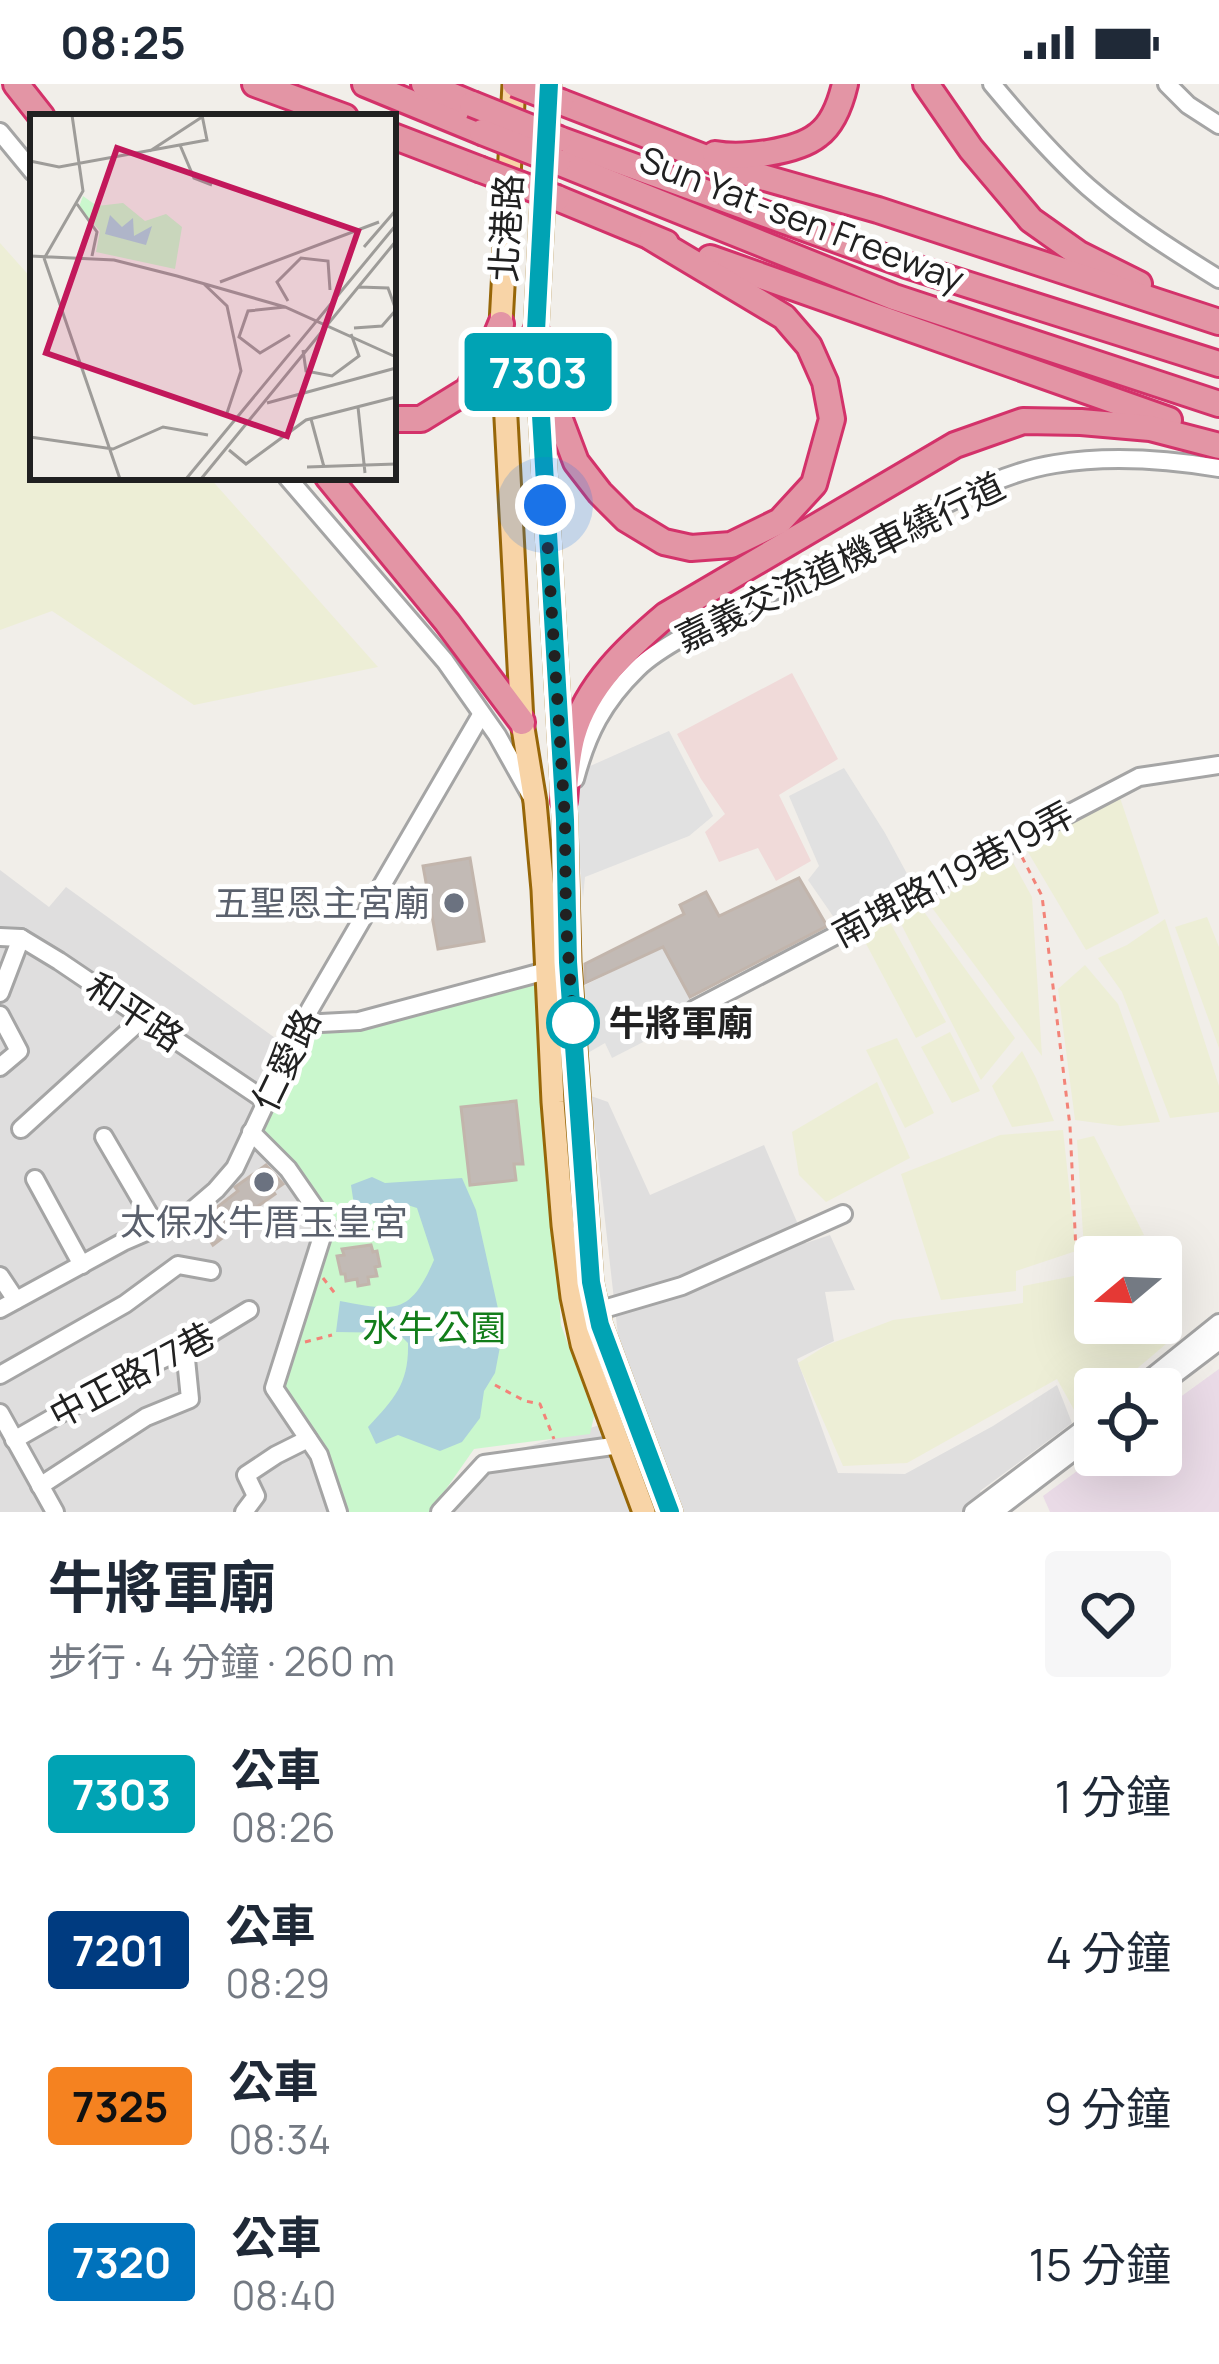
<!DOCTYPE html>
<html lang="zh-TW">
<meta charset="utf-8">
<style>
:root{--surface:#fff;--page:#f6f6f7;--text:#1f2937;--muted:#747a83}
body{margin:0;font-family:Manrope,"Noto Sans TC",sans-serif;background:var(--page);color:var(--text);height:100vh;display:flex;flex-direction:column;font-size:45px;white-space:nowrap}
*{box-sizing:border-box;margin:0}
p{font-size:39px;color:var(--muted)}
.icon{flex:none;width:66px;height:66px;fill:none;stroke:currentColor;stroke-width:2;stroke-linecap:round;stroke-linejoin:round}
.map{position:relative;height:1428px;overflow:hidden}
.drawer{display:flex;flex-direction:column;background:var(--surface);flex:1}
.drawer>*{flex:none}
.badge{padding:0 24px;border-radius:9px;font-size:42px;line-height:78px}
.needle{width:78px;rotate:251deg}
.fabs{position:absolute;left:1074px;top:1152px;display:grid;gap:24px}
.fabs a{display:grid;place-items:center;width:108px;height:108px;border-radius:12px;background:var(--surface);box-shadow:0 12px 48px #0002;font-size:60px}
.you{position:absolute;width:60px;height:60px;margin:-30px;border:9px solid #fff;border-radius:50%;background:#1a73e8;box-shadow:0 0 0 18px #1a73e833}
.map>.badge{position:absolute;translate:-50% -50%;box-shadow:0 0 0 6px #fff}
.round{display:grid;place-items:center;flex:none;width:126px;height:126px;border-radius:12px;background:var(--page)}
.head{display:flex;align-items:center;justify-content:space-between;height:204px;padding:0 48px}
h1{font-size:57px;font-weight:700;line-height:90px}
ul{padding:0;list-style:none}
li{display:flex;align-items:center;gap:36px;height:156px;padding:0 48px}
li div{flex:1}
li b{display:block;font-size:45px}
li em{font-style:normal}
li .badge{min-width:132px;font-weight:700;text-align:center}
.status{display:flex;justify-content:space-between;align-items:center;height:84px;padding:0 60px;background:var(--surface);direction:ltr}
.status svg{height:33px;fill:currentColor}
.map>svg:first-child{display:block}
.residential{fill:#dfdede}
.commercial{fill:#f0dad9}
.industrial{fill:#eadbe7}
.farmland{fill:#edeed6}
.park{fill:#caf7cd}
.parking{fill:#e1e1e1}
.water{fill:#acd1dc}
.building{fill:#c2bab5;stroke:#c2b5ac;stroke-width:3}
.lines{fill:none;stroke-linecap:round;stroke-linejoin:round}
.minor-casing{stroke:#a5a5a5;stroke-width:22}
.major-casing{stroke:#976608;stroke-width:27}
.highway-casing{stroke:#d3326a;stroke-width:30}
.path{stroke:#f38378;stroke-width:3;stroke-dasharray:6 6;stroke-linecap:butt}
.minor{stroke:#fff;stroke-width:16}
.major{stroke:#f8d4a7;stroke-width:21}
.highway{stroke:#e395a5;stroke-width:24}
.highway-bridge-casing{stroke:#d3326a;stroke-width:30;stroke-linecap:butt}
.highway-bridge{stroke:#e395a5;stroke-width:24}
.line-casing{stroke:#fff;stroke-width:27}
.line{stroke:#00a3b4;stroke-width:18}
.walk{stroke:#212121;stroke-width:12;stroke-dasharray:0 21.6}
.worship-dot{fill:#6b7280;stroke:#fff;stroke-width:4.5}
.stop-dot{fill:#fff;stroke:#00a3b4;stroke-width:6}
.labels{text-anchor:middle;stroke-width:10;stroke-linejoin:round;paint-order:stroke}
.street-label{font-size:36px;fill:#212121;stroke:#fff}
.worship-label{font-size:36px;fill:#5b616d;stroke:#fff;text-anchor:end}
.stop-label{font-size:36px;font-weight:bold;fill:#212121;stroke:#fff;text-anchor:start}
.park-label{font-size:36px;fill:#127d1a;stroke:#fff}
.inset-road{fill:none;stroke:#9e9c99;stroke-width:3}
.view{fill:#c2185b;fill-opacity:0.15;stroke:#c2185b;stroke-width:6}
.inset-edge{fill:none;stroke:#212121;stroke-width:6}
</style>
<div class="status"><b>08:25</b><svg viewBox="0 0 49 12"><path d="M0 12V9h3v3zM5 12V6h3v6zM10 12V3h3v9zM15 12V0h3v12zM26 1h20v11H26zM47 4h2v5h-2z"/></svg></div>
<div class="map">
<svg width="1219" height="1428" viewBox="0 0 1219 1428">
<rect width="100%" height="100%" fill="#f1eee9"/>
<g class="residential">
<polygon points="0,786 49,823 66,803 289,964 322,1143 274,1285 283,1323 334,1428 0,1428"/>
<polygon points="591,1012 608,1018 650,1111 764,1061 806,1159 830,1151 855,1206 825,1208 834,1257 797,1275 838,1389 905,1390 993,1342 1057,1301 1072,1339 980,1407 989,1428 680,1428 618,1251"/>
<polygon points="600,1341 632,1428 430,1428 492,1373"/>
</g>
<polygon class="commercial" points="792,589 838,675 779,711 811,777 776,797 758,764 719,778 705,748 725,730 701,695 677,650"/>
<polygon class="industrial" points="1219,1285 1219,1428 1050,1428 1043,1412 1099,1371 1161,1371 1161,1327"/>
<g class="farmland">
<polygon points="0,159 33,196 33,393 209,393 378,583 194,621 52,527 0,546"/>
<polygon points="1119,711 1159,829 1086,866 1025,763"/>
<polygon points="1009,771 1032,813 1042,972 930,821"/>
<polygon points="919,821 1015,954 981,996 898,834"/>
<polygon points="1207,833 1219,863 1219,964 1175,843"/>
<polygon points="888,835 946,938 916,954 863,854"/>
<polygon points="1165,835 1219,1002 1219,1028 1170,1034 1122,908 1098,874 1127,861"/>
<polygon points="1085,881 1118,920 1160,1038 1120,1042 1075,1036 1058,905"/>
<polygon points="950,948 980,1007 952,1019 921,963"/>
<polygon points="897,954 934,1029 905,1044 866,966"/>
<polygon points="1022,967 1036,994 1054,1037 1012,1043 992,1002"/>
<polygon points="877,998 910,1074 826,1118 799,1091 792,1048"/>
<polygon points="1063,1046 1076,1167 1016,1187 1016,1207 941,1216 901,1090 1000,1051"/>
<polygon points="1094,1052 1144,1151 1084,1165 1077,1056"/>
<polygon points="1079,1191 1088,1232 1095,1231 1095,1239 1161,1239 1161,1217 1164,1216 1173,1254 1113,1305 1095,1305 1095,1320 1078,1333 1057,1295 907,1379 843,1382 798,1279 827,1261 893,1236 1023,1219 1023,1202"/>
</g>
<polygon class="park" points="536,898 561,1241 594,1332 590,1350 474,1365 430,1428 342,1428 282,1296 335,1147 261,1046 302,940 364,942"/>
<g class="parking">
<polygon points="669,647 713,732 689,752 585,793 583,814 574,722 588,683"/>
<polygon points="844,684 885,749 912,799 835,835 808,796 819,782 789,712"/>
<polygon points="663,863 698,930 612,974 605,959 586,970 585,901"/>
</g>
<path class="water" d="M372,1093L385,1099L462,1094L476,1126L503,1247L495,1289L484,1307L480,1334L462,1358L440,1367L398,1351L376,1360L368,1343C395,1314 409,1299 408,1259L398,1249L336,1248L340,1217C394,1227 410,1232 434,1176L417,1124L401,1119L354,1121L351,1101Z"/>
<g class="building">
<polygon points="470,774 484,857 438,865 423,782"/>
<polygon points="799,794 827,842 690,913 663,863 585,899 585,880 684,830 680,821 706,808 719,832"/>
<polygon points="516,1017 523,1080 514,1080 516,1096 470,1101 461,1023"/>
<polygon points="266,1081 283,1100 273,1107 275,1110 226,1145 229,1149 213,1161 198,1138 238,1107 235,1103"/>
<polygon points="371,1161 373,1168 377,1167 380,1182 375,1183 377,1192 368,1193 369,1200 358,1202 357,1195 346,1197 345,1190 341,1190 337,1172 344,1171 342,1165"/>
</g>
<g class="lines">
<defs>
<g id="minor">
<path d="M992,0C1022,36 1053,72 1088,103C1128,138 1174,167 1219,195"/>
<polyline points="1167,0 1188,21 1219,41"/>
<polyline points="0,48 33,88"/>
<polyline points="287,393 445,577 497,651 530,710"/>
<path d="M575,695C587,650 603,618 637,585C665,557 735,527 772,508C818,485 865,461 911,438C956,415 1004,388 1055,380C1109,371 1165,375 1219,384"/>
<polyline points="0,853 21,854 59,877 266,1017"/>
<polyline points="0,909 21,854"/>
<polyline points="695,925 1139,693 1219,681"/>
<polyline points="0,931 19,967 0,983"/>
<polyline points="302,940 359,937 546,887 569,878"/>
<polyline points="21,1045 143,934"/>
<polyline points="251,1048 288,1085 326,1140 274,1304 319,1371 338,1428"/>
<polyline points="104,1053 156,1142"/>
<polyline points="35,1095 82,1181"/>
<polyline points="0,1192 16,1216"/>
<polyline points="0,1225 123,1158 188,1130 216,1106 235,1084 310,925 481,631"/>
<polyline points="597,1227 682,1202 843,1130"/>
<polyline points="0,1291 125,1220 178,1181 211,1187"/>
<polyline points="1161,1301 1219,1257"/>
<polyline points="1137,1305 1219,1239"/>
<polyline points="0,1329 55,1428"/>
<polyline points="14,1356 124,1293 185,1265 249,1226"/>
<polyline points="40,1402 146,1333 190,1315 185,1265"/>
<polyline points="244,1428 256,1412 246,1391 276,1371 308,1355"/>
<polyline points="440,1428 484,1380 620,1361"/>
<polyline points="973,1428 1095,1336"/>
<polyline points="994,1428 1095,1351"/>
</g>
<g id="major">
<polyline points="514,0 501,240 522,638 535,718 543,806 553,1018 563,1141 572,1213 582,1260 644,1428"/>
<polyline points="549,0 536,247 565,736 569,878 591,1198 600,1241 670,1428"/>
</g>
<g id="highway">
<polyline points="16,0 42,33"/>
<polyline points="255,0 345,33"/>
<polyline points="365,0 482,48"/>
<polyline points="424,0 472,20"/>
<polyline points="926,0 971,65 1031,136 1079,170 1139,200"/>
<polyline points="561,18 737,86 878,126 1219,238"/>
<polyline points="393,52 479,85"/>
<polyline points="559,55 906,181 1219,280"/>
<path d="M715,70C742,75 797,68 818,51C833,40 841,17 845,0"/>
<polyline points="558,78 894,213 1219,320"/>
<polyline points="557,114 666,159"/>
<polyline points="710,174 1169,336"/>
<polyline points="536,247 556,325 576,378 600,409 626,435 664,458 691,464 731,461 780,437 814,400 832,335 825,298 809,262 784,233 652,154"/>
<polyline points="393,335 421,335 468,306 489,269 501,240"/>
<polyline points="328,393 447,538 522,638"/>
<path d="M564,717C566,695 567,672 573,651C587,601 628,563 666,531L955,361L1023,337L1081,338L1150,344L1219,362"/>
</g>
</defs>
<use href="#minor" class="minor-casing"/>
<use href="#major" class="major-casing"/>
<use href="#highway" class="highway-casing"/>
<g class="path">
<polyline points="1022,773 1042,812 1070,1042 1076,1167"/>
<polyline points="323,1194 337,1212"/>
<polyline points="305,1258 332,1251"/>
<polyline points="495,1301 525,1317 540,1320 554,1355"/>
</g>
<use href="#minor" class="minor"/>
<use href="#major" class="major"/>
<use href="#highway" class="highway"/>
<defs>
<g id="highway-bridge">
<polyline points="515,0 561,18"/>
<polyline points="472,20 559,55"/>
<polyline points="482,48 558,78"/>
<polyline points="479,85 557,114"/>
</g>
</defs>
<use href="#highway-bridge" class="highway-bridge-casing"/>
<use href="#highway-bridge" class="highway-bridge"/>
</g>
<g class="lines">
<defs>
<polyline id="line" points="549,0 536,247 565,736 568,878 591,1198 600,1241 670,1428"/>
</defs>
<use href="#line" class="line-casing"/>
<use href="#line" class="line"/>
<polyline class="walk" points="545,421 565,736 566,840 574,949 573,939"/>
</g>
<g class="worship-dot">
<circle cx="454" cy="819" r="12"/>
<circle cx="264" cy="1098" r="12"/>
</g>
<circle class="stop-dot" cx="573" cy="939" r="24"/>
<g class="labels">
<g class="street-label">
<text transform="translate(802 135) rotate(21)" y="13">Sun Yat-sen Freeway</text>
<text transform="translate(506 144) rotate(-87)" y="13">北港路</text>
<text transform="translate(840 478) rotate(-26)" y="13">嘉義交流道機車繞行道</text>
<text transform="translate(953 790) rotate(-28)" y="13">南埤路119巷19弄</text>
<text transform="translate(135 928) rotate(34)" y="13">和平路</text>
<text transform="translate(286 976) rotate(-64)" y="13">仁愛路</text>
<text transform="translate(132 1291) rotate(-28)" y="13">中正路77巷</text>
</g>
<g class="worship-label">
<text x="430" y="832">五聖恩主宮廟</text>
<text x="264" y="1151" text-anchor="middle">太保水牛厝玉皇宮</text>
</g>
<g class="stop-label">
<text x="609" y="952">牛將軍廟</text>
</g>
<g class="park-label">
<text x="434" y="1257">水牛公園</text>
</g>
</g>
<g transform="translate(30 30)">
<rect width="366" height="366" fill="#f1eee9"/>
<path d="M53,82L67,92L93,89L115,107L136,100L152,113L145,155L66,138L70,117L49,93Z" fill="#caf7cd"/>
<path d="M80,101L92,113L103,104L104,122L122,112L116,131L75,120Z" fill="#acd1dc"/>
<path class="inset-road" d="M150,31L164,64L182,71M120,37L172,3M0,47L29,53L177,26L172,1M47,90L67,118L62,142M334,133L366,96M0,142L84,146L147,162L255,193L366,243M15,143L53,77L42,1M14,144L90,365M190,168L349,108M174,170L197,192L211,257L197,299M258,187L247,168L271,144L298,147L300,176M255,193L218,197L209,223L230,239L260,221M324,214L352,212L366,196L358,174L329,173M273,236L276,257L302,262L329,242L321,220M237,289L366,254M328,293L335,359M281,305L294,353M0,323L83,335L133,313L178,321M199,336L216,350L276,306L366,283M277,353L366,350M156,365L366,111M171,365L366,127"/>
<path class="view" d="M87,34L328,117L257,322L16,239Z"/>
<rect width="366" height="366" class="inset-edge"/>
</g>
</svg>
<div class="fabs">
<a><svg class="needle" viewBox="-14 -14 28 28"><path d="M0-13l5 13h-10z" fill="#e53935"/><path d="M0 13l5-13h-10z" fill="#747a83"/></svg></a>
<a><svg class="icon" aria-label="locate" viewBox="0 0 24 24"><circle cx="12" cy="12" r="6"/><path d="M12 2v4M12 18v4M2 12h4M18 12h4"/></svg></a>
</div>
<div class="you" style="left:545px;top:421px"></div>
<b class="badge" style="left:538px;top:288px;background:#00a3b4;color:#fff">7303</b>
</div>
<section class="drawer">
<div class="head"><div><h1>牛將軍廟</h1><p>步行 · 4 分鐘 · 260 m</p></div><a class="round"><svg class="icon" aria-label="heart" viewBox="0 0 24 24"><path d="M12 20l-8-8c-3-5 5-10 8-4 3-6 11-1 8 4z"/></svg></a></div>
<ul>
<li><span class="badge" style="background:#00a3b4;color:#fff">7303</span><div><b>公車</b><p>08:26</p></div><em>1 分鐘</em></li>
<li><span class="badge" style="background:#003b80;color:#fff">7201</span><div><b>公車</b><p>08:29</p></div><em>4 分鐘</em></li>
<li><span class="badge" style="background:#f58220;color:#111">7325</span><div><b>公車</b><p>08:34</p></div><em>9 分鐘</em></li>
<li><span class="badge" style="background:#0072bc;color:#fff">7320</span><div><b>公車</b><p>08:40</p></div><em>15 分鐘</em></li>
</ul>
</section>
